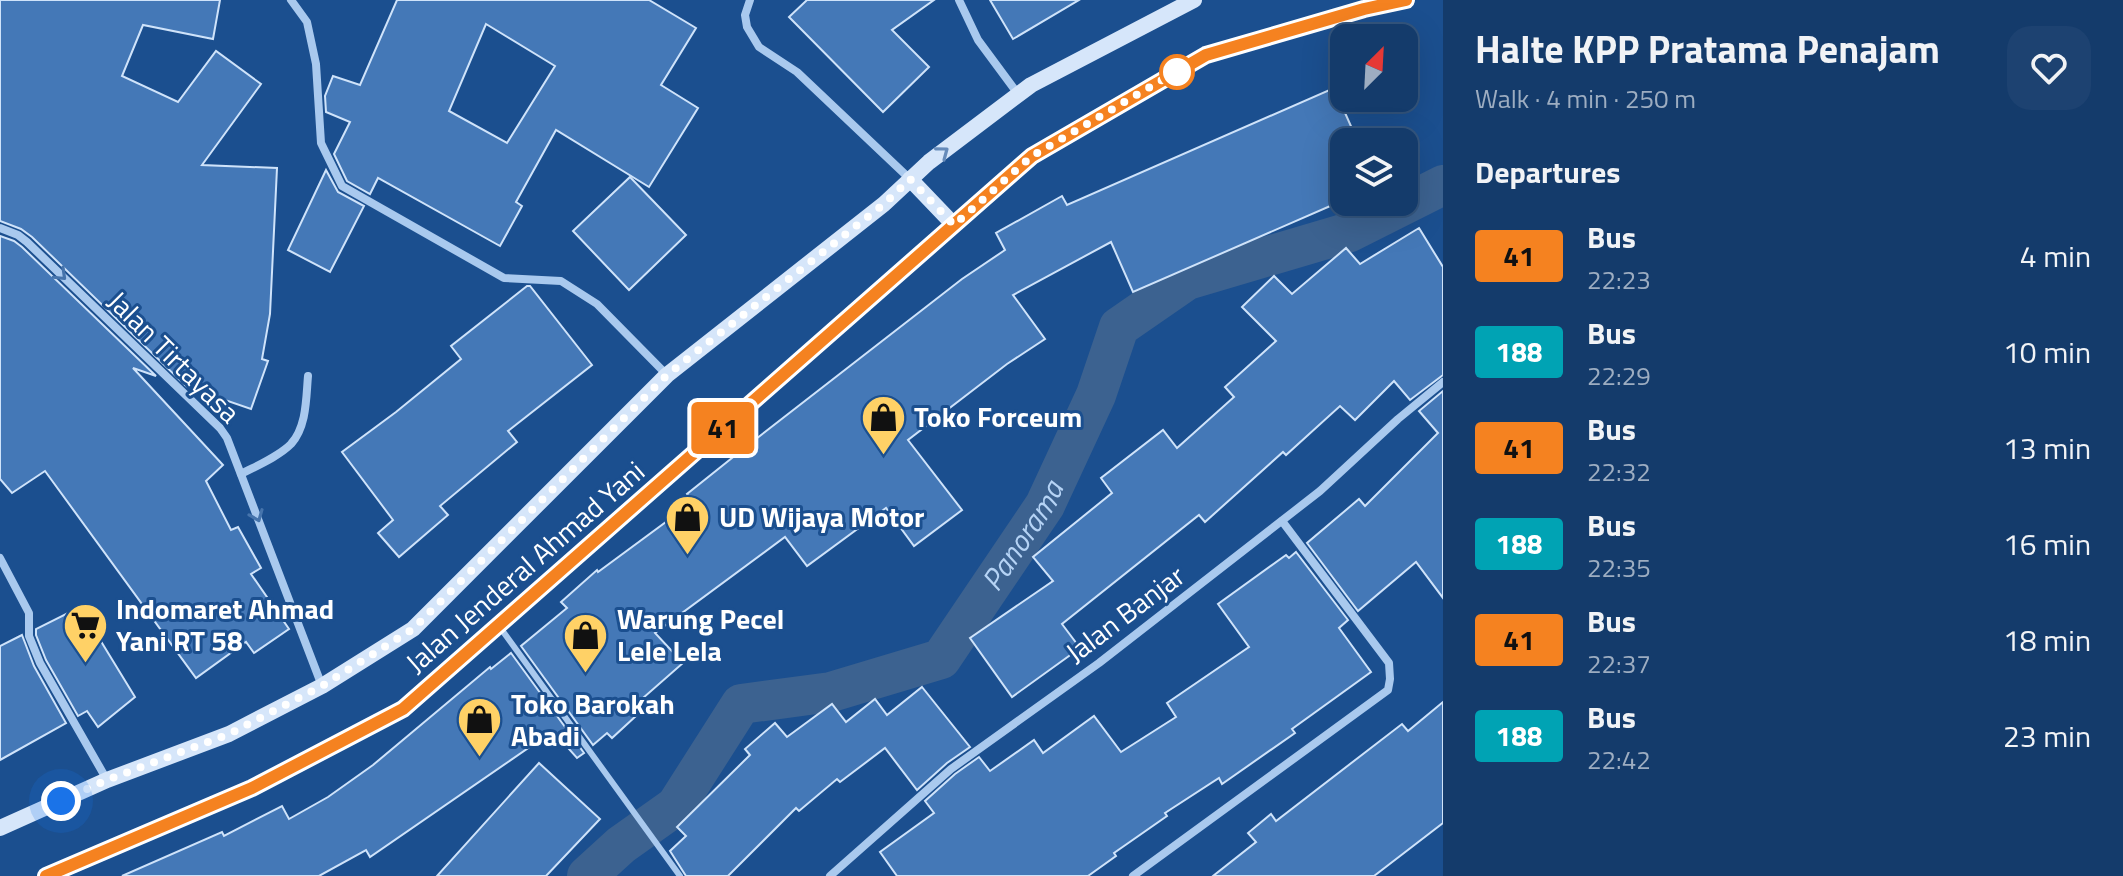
<!DOCTYPE html>
<meta charset="utf-8">
<style>
:root{--surface:#143b6b;--page:#1d4271;--text:#f1f3f6;--muted:#9dadc1;--line:#33557e}
body{margin:0;font-family:"Titillium Web",sans-serif;background:var(--page);color:var(--text);height:100vh;display:flex;flex-direction:column;font-size:30px;white-space:nowrap}
*{box-sizing:border-box;margin:0}
p{font-size:26px;color:var(--muted)}
.icon{flex:none;width:44px;height:44px;fill:none;stroke:currentColor;stroke-width:2;stroke-linecap:round;stroke-linejoin:round}
.map{position:relative;flex:1;overflow:hidden}
.details{display:flex;flex-direction:column;background:var(--surface);width:680px}
.details>*{flex:none}
.badge{padding:0 16px;border-radius:6px;font-size:28px;line-height:52px}
.needle{width:52px;rotate:24deg}
.tools{position:absolute;left:1330px;top:24px;display:grid;gap:16px}
.tools a{display:grid;place-items:center;width:88px;height:88px;border-radius:16px;background:var(--surface);box-shadow:0 8px 32px #0002,0 0 0 2px var(--line);font-size:40px}
.you{position:absolute;width:40px;height:40px;margin:-20px;border:6px solid #fff;border-radius:50%;background:#1a73e8;box-shadow:0 0 0 12px #1a73e833}
.map>.badge{position:absolute;translate:-50% -50%;box-shadow:0 0 0 4px #fff}
h2{padding:0 32px;font-size:30px;line-height:72px}
.round{display:grid;place-items:center;flex:none;width:84px;height:84px;border-radius:24px;background:var(--page)}
.summary{display:flex;align-items:center;justify-content:space-between;height:136px;padding:0 32px}
h1{font-size:38px;font-weight:700;line-height:60px}
ul{padding:0;list-style:none}
li{display:flex;align-items:center;gap:24px;height:96px;padding:0 32px}
li div{flex:1}
li b{display:block;font-size:30px}
li em{font-style:normal}
li .badge{min-width:88px;font-weight:700;text-align:center}
main{display:flex;flex:1;min-height:0}
.map>svg:first-child{display:block}
.lines{fill:none;stroke-linecap:round;stroke-linejoin:round}
.canal{stroke:#3c6290;stroke-width:40}
.building{fill:#4478b7;stroke:#cfe3fa;stroke-width:2;fill-rule:evenodd}
.service{stroke:#a9c9ee;stroke-width:6}
.minor{stroke:#a9c9ee;stroke-width:8}
.secondary{stroke:#d6e6fa;stroke-width:16}
.oneway{stroke:#668bba}
.oneway2{stroke:#4674ac}
.line-casing{stroke:#fff;stroke-width:18}
.line{stroke:#f58220;stroke-width:12}
.walk{stroke:#fff;stroke-width:8;stroke-dasharray:0 14.4}
.stop-dot{fill:#fff;stroke:#f58220;stroke-width:4}
.labels{text-anchor:middle;stroke-width:6;stroke-linejoin:round;paint-order:stroke}
.street-label{font-size:28px;fill:#fff;stroke:#1b4f8f}
.poi-label{font-size:28px;font-weight:bold;fill:#fff;stroke:#1b4f8f;text-anchor:start}
.water-label{font-size:30px;font-style:italic;fill:#b5d3f5;stroke:#1b4f8f}
</style>
<main>
<div class="map">
<svg width="1443" height="876" viewBox="0 0 1443 876">
<rect width="100%" height="100%" fill="#1b4f8f"/>
<g class="lines">
<path class="canal" id="s1" d="M587,876L621,845L676,806L741,704L831,692L941,659L1045,505L1096,395L1119,327L1187,280L1350,232L1443,185"/>
</g>
<g class="building">
<polygon points="0,0 220,0 213,39 143,25 122,76 178,102 216,51 261,84 202,165 277,168 270,314 262,359 268,361 251,409 187,387 32,237 21,229 0,221"/>
<path d="M397,0H649L696,28L661,85L698,108L649,187L556,130L516,202L522,206L500,246L378,178L370,194L347,181L334,154L350,122L326,112L325,96L333,76L360,85ZM486,24L555,66L507,143L449,111Z"/>
<polygon points="807,0 934,0 892,30 929,67 883,112 789,17"/>
<polygon points="990,0 1079,0 1013,39"/>
<polygon points="1334,88 1358,142 1344,142 1344,200 1133,292 1111,242 1013,295 1045,339 1007,364 908,440 962,510 914,546 886,508 807,566 785,537 655,633 683,663 643,698 649,704 612,738 607,733 593,745 521,646 567,608 561,602 597,570 598,572 693,502 687,494 747,446 962,279 1005,250 996,233 1062,196 1067,205"/>
<polygon points="326,170 338,192 364,206 330,272 288,250"/>
<polygon points="630,177 686,235 629,290 573,231"/>
<polygon points="1419,228 1443,267 1443,375 1410,400 1394,381 1355,420 1340,406 1286,455 1283,452 1205,522 1199,515 1062,624 1080,648 1012,697 970,638 1053,581 1033,557 1112,493 1101,478 1163,430 1177,448 1234,397 1225,387 1276,341 1242,307 1274,276 1292,294 1346,248 1360,264"/>
<polygon points="0,236 14,241 22,247 156,376 133,368 223,465 206,481 231,530 238,527 261,568 251,574 289,629 254,653 246,642 196,678 45,471 12,493 0,479"/>
<polygon points="527,286 530,286 592,365 508,431 517,442 440,506 448,515 399,557 378,533 393,520 342,452 396,412 461,359 451,346"/>
<polygon points="1443,391 1443,598 1416,562 1358,611 1307,543 1359,499 1365,506 1438,433 1419,411"/>
<polygon points="1296,552 1348,620 1339,628 1371,672 1292,729 1295,733 1222,784 1219,778 1165,813 1167,816 1114,853 1116,856 1088,876 897,876 880,852 934,813 925,801 955,774 979,757 990,771 1034,740 1043,753 1094,716 1121,752 1176,717 1167,703 1249,647 1218,604 1286,555 1289,558"/>
<polygon points="80,607 135,697 98,727 87,711 78,716 46,660 36,635 36,629"/>
<polygon points="22,635 34,666 66,723 0,760 0,646"/>
<polygon points="511,653 584,753 577,758 553,731 370,857 366,850 319,876 122,876 222,832 224,836 282,806 289,819 328,797 373,765 490,667 491,669"/>
<polygon points="922,687 970,747 947,763 917,790 885,748 840,782 837,779 799,811 796,808 728,876 686,876 670,851 686,836 677,827 750,755 745,749 775,723 787,737 832,704 846,722 875,699 887,715"/>
<polygon points="1443,702 1443,823 1374,876 1213,876 1256,842 1248,833 1271,814 1276,821 1402,724 1408,731"/>
<polygon points="539,763 600,819 546,876 437,876"/>
</g>
<g class="lines">
<polyline class="service" points="499,626 680,876"/>
<g class="minor">
<polyline points="291,0 307,22 316,64 321,143 342,186 504,278 561,281 597,304 667,375"/>
<polyline points="750,0 745,15 747,27 759,47 797,72 910,179"/>
<polyline points="959,0 978,40 1018,94"/>
<polyline points="0,228 18,235 27,242 220,428 227,438 322,686"/>
<path d="M241,474C256,466 278,457 291,444C307,426 306,398 308,376"/>
<polyline points="0,558 29,613 29,636 40,663 107,780"/>
<polyline points="830,876 951,769 1099,663 1320,491 1398,419 1443,382"/>
<polyline points="1133,876 1388,690 1390,679 1389,663 1282,521"/>
</g>
<g class="secondary">
<polyline points="910,179 954,225"/>
<polyline points="0,828 107,780 229,734 322,686 413,629 667,375 884,204 929,162 1031,85 1194,0"/>
<polyline points="46,876 252,788 403,709 1032,156 1206,55 1364,9 1406,0"/>
</g>
</g>
<defs><path id="oneway-chevron" d="M-2-3.5L2.5 0L-2 3.5" fill="none" stroke-width="1.6" stroke-linecap="round" stroke-linejoin="round" transform="scale(2)"/></defs>
<use class="oneway" href="#oneway-chevron" transform="translate(943 152) rotate(-37)"/>
<g class="oneway2">
<use href="#oneway-chevron" transform="translate(61 275) rotate(44)"/>
<use href="#oneway-chevron" transform="translate(257 516) rotate(68)"/>
</g>
<g class="lines">
<defs>
<polyline id="line" points="46,876 252,788 403,709 1032,156 1206,55 1364,9 1406,0"/>
</defs>
<use href="#line" class="line-casing"/>
<use href="#line" class="line"/>
<polyline class="walk" points="61,801 107,780 229,734 322,686 413,629 667,375 884,204 910,179 954,225 1032,156 1181,69 1177,72"/>
</g>
<defs>
<symbol id="shop-pin" viewBox="-11 -11 22 30"><path d="M0 17L-7.5 6A9.5 9.5 0 1 1 7.5 6Z" fill="#ffd166" stroke="#1b4f8f"/><path d="M-5-2.5h2.3a2.7 3.5 0 0 1 5.4 0H5L5.5 6h-11ZM-1.5-2.5h3a1.5 2.3 0 0 0-3 0Z" fill="#111"/></symbol>
<symbol id="supermarket-pin" viewBox="-11 -11 22 30"><path d="M0 17L-7.5 6A9.5 9.5 0 1 1 7.5 6Z" fill="#ffd166" stroke="#1b4f8f"/><path d="M-6-5.5h2.5l.6 2H6L4.5 2H-2.5L-4.4-4H-6ZM-1.5 3.2a1.3 1.3 0 1 0 .1 0ZM3 3.2a1.3 1.3 0 1 0 .1 0Z" fill="#111"/></symbol>
</defs>
<g fill-rule="evenodd">
<use href="#shop-pin" x="858" y="392" width="51" height="69"/>
<use href="#shop-pin" x="662" y="492" width="51" height="69"/>
<use href="#supermarket-pin" x="60" y="600" width="51" height="69"/>
<use href="#shop-pin" x="560" y="610" width="51" height="69"/>
<use href="#shop-pin" x="454" y="694" width="51" height="69"/>
</g>
<circle class="stop-dot" cx="1177" cy="72" r="16"/>
<g class="labels">
<g class="street-label">
<text transform="translate(174 357) rotate(45)" y="10">Jalan Tirtayasa</text>
<text transform="translate(525 567) rotate(-41)" y="10">Jalan Jenderal Ahmad Yani</text>
<text transform="translate(1125 614) rotate(-37)" y="10">Jalan Banjar</text>
</g>
<g class="poi-label">
<text x="914" y="427">Toko Forceum</text>
<text x="719" y="527">UD Wijaya Motor</text>
<text x="116" y="619">Indomaret Ahmad<tspan x="116" dy="32">Yani RT 58</tspan></text>
<text x="617" y="629">Warung Pecel<tspan x="617" dy="32">Lele Lela</tspan></text>
<text x="511" y="714">Toko Barokah<tspan x="511" dy="32">Abadi</tspan></text>
</g>
<g class="water-label">
<text dy="10" stroke="none"><textPath href="#s1" startOffset="588">Panorama</textPath></text>
</g>
</g>
</svg>
<div class="tools">
<a><svg class="needle" viewBox="-14 -14 28 28"><path d="M0-13l5 13h-10z" fill="#e53935"/><path d="M0 13l5-13h-10z" fill="#9dadc1"/></svg></a>
<a><svg class="icon" aria-label="layers" viewBox="0 0 24 24"><path d="M12 4l9 5-9 5-9-5zM3 14l9 5 9-5"/></svg></a>
</div>
<div class="you" style="left:61px;top:801px"></div>
<b class="badge" style="left:723px;top:428px;background:#f58220;color:#111">41</b>
</div>
<section class="details">
<div class="summary"><div><h1>Halte KPP Pratama Penajam</h1><p>Walk · 4 min · 250 m</p></div><a class="round"><svg class="icon" aria-label="heart" viewBox="0 0 24 24"><path d="M12 20l-8-8c-3-5 5-10 8-4 3-6 11-1 8 4z"/></svg></a></div>
<h2>Departures</h2>
<ul>
<li><span class="badge" style="background:#f58220;color:#111">41</span><div><b>Bus</b><p>22:23</p></div><em>4 min</em></li>
<li><span class="badge" style="background:#00a3b4;color:#fff">188</span><div><b>Bus</b><p>22:29</p></div><em>10 min</em></li>
<li><span class="badge" style="background:#f58220;color:#111">41</span><div><b>Bus</b><p>22:32</p></div><em>13 min</em></li>
<li><span class="badge" style="background:#00a3b4;color:#fff">188</span><div><b>Bus</b><p>22:35</p></div><em>16 min</em></li>
<li><span class="badge" style="background:#f58220;color:#111">41</span><div><b>Bus</b><p>22:37</p></div><em>18 min</em></li>
<li><span class="badge" style="background:#00a3b4;color:#fff">188</span><div><b>Bus</b><p>22:42</p></div><em>23 min</em></li>
</ul>
</section>
</main>
